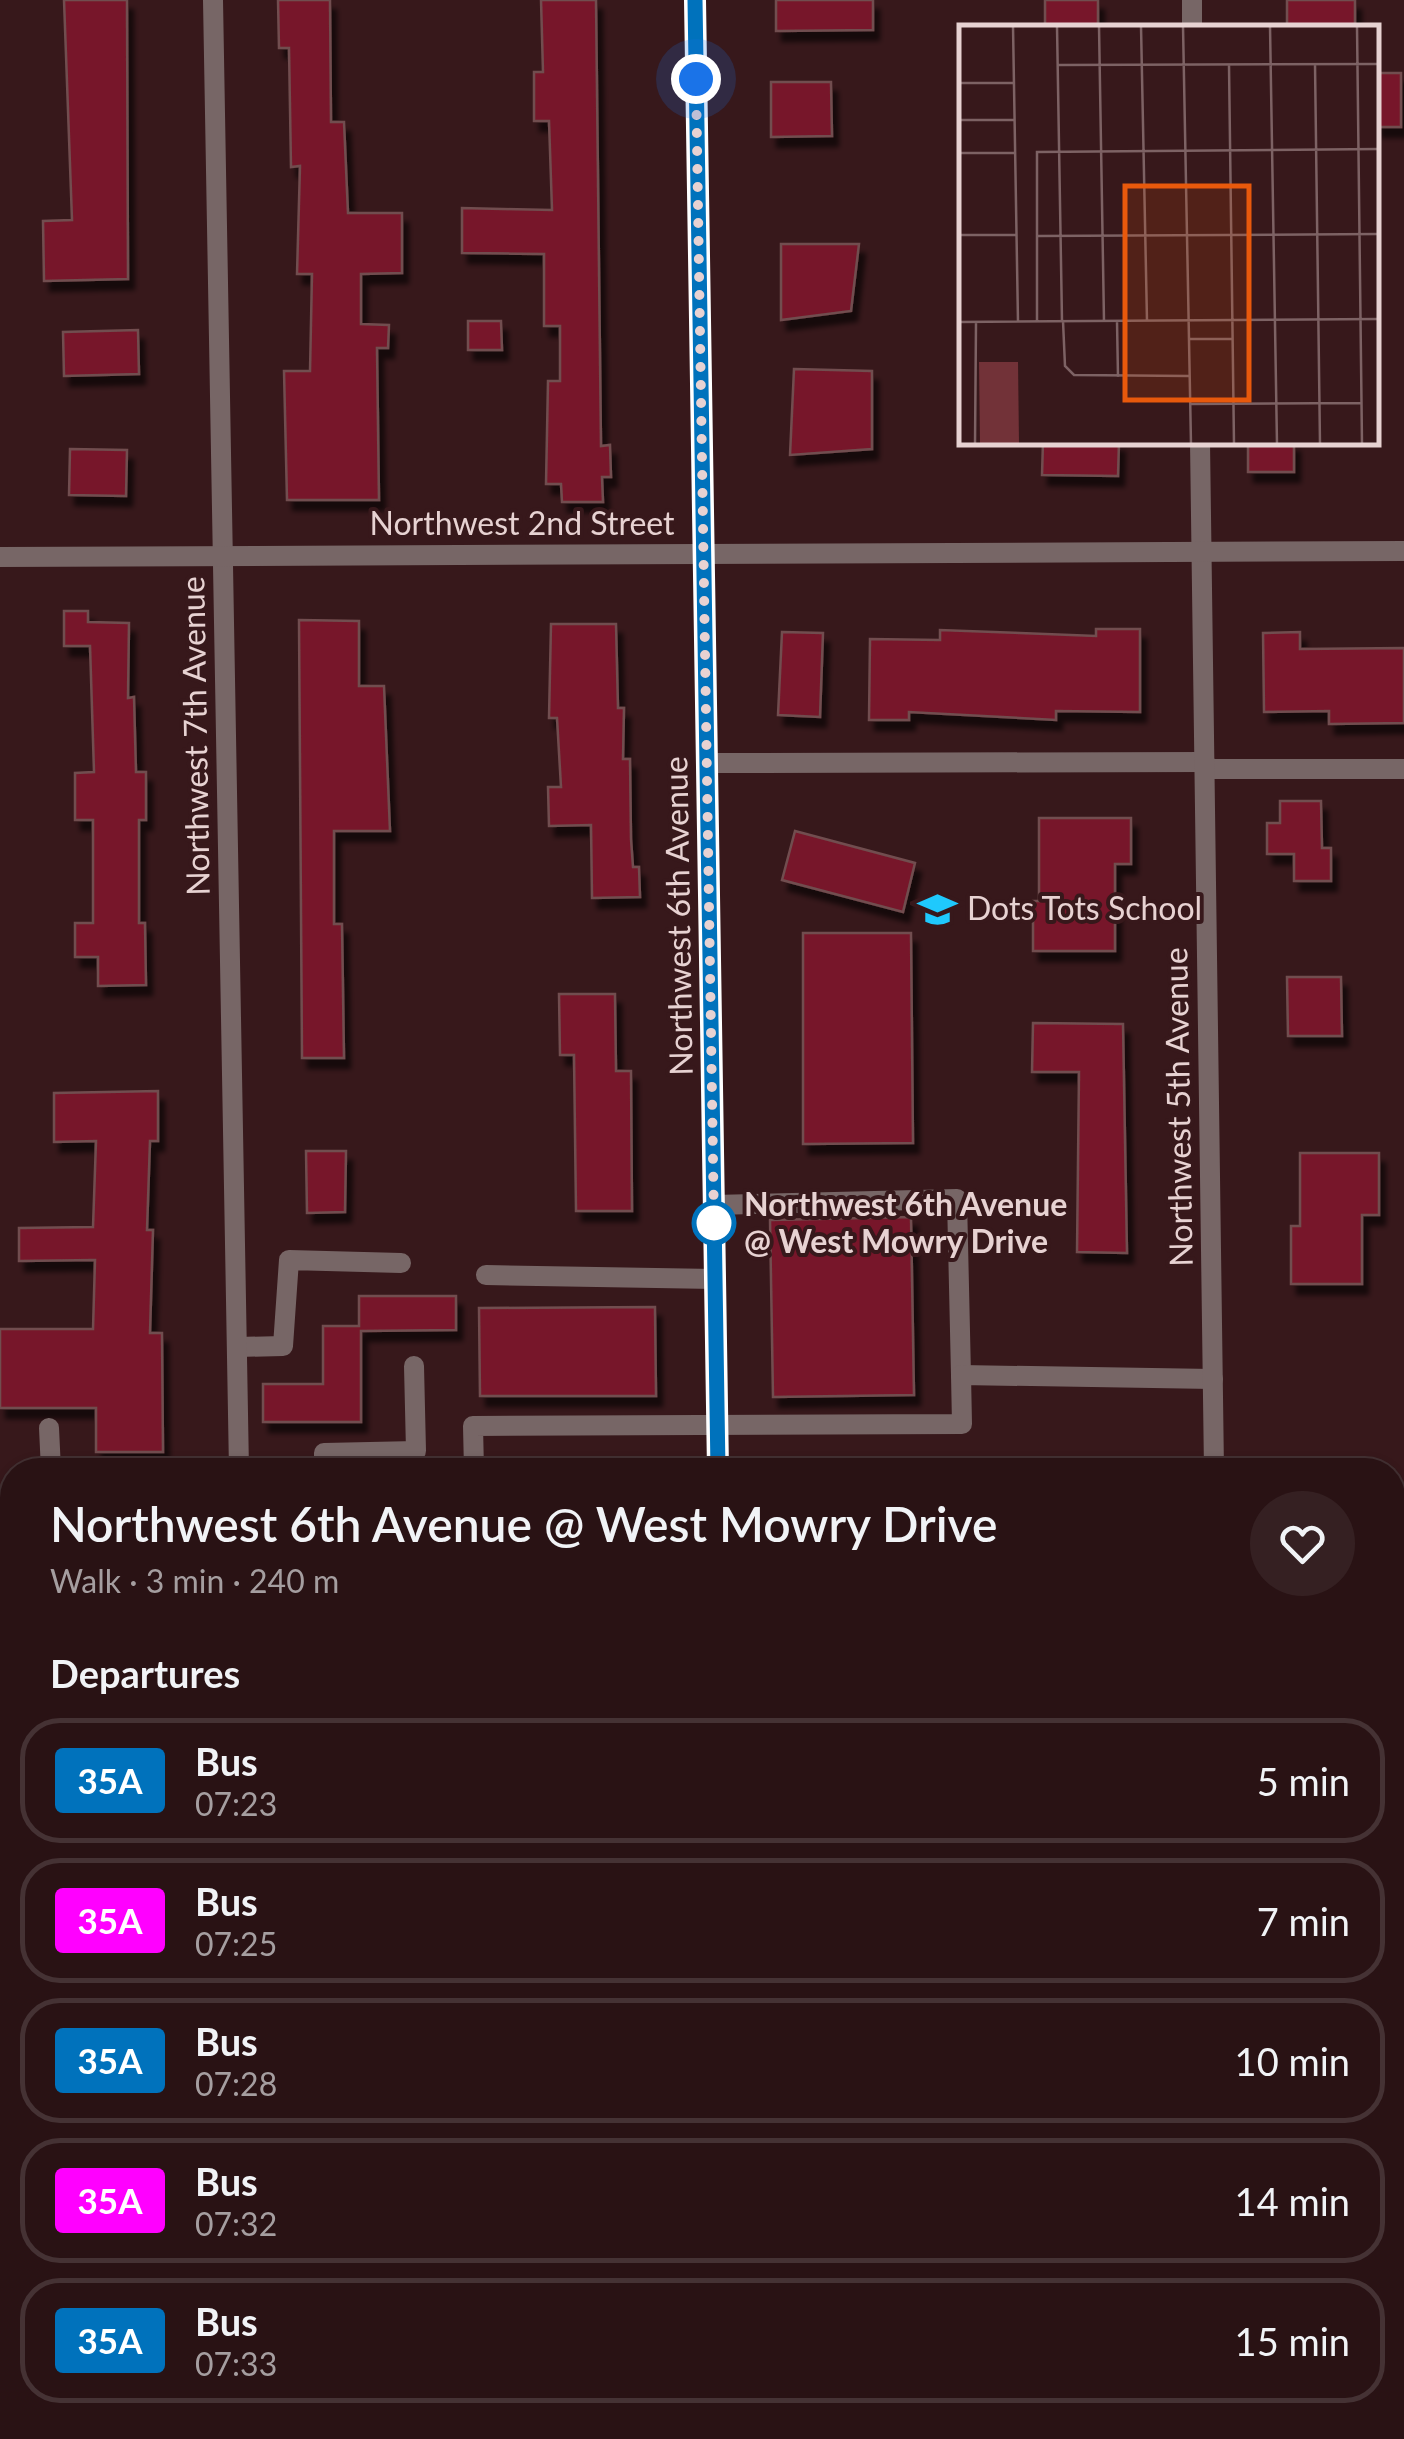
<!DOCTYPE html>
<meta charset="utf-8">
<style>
:root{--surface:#291214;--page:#352022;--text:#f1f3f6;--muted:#a59ea0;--line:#453234}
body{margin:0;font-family:Lato,sans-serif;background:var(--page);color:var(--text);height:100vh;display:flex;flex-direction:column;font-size:38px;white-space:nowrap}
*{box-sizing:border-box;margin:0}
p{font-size:32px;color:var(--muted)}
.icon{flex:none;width:55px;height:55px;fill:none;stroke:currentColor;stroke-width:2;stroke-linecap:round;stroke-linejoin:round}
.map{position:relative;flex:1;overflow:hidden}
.drawer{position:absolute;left:0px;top:1458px;width:1405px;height:982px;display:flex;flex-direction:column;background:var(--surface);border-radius:40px 40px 0 0;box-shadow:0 2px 8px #0004,0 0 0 2px var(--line)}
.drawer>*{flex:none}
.badge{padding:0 20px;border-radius:8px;font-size:35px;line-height:65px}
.you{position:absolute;width:50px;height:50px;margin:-25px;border:8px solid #fff;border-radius:50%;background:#1a73e8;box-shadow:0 0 0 15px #1a73e833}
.map>.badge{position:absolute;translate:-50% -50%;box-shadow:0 0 0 5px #fff}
h2{padding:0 50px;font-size:38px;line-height:90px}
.round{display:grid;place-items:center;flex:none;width:105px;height:105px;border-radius:52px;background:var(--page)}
.overview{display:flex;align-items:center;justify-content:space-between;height:170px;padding:0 50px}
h1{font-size:48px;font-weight:600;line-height:75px}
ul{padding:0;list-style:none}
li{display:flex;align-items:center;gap:30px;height:125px;margin:0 20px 15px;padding:0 30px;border:5px solid var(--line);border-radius:40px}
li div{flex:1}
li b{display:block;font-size:38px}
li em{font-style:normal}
li .badge{min-width:110px;font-weight:700;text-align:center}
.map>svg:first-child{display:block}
.building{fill:#77182a;stroke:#714d4f;stroke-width:2.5;filter:url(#shadow)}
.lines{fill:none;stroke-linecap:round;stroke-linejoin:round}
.lane{stroke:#766;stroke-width:20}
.street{stroke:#766;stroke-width:20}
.secondary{stroke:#a78c8d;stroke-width:20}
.line-casing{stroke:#fff;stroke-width:22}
.line{stroke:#0072bc;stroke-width:15}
.walk{stroke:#e7d2d2;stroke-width:10;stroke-dasharray:0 18}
.stop-dot{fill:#fff;stroke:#0072bc;stroke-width:5}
.labels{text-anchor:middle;stroke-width:8;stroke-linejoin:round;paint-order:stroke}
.street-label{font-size:32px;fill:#e7d2d2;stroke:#37181b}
.poi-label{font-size:32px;fill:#e7d2d2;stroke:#37181b;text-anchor:start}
.stop-label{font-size:32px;font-weight:bold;fill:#e7d2d2;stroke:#37181b;text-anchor:start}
.inset-road{fill:none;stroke:#7d6264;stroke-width:2.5}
.view{fill:#e8590c;fill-opacity:0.15;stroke:#e8590c;stroke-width:5}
.inset-edge{fill:none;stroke:#e7d2d2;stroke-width:5}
</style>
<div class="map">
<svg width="1404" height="2439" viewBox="0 0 1404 2439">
<defs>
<filter id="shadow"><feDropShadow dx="6" dy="10" stdDeviation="2.5" flood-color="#0009"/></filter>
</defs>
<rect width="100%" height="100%" fill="#37181b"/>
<g class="building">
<polygon points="64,0 127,0 128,279 44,281 43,221 72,220"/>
<polygon points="278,0 330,0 331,122 344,122 348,213 402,213 402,273 361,274 361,324 389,325 388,348 377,348 379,500 287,500 284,371 310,371 312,274 297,274 300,166 291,167 289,48 279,48"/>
<polygon points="541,0 596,0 601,446 610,445 611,477 602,477 603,502 562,502 561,484 546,484 548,381 560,381 560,326 544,326 544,254 462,253 462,208 552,210 549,121 534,121 534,72 543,72"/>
<polygon points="776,0 873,0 873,30 776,31"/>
<rect x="1045" y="0" width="53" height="28"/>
<rect x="1287" y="0" width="68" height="28"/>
<rect x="1376" y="73" width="25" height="54"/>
<polygon points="771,82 831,82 832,136 771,137"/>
<polygon points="781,244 859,244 851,311 781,320"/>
<polygon points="468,321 501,321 502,350 468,350"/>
<polygon points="138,330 139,374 64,376 63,332"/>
<polygon points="794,369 872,371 872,449 790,455"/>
<polygon points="1043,442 1119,442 1118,476 1042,475"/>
<rect x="1248" y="442" width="46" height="30"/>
<polygon points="70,449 127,450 126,496 69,495"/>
<polygon points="64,611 88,611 88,622 129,623 128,698 134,697 136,772 146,772 146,820 139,820 139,923 145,923 146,985 98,986 98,957 75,957 75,923 93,923 93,820 75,820 75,773 94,772 90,646 64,646"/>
<polygon points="299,620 359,621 359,686 384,686 390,831 334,831 334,924 342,924 344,1058 302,1058"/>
<polygon points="551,624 616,624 618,708 624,708 623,759 630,759 631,839 633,867 639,867 640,897 592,898 591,825 549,826 548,787 561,787 557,718 549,718"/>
<polygon points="1096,629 1140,629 1140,712 1056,711 1056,720 909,712 909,720 869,720 870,639 940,640 940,630 1096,636"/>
<polygon points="782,632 823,633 820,717 778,715"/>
<polygon points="1300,632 1300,649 1404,648 1404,723 1329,724 1329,711 1264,712 1263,633"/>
<polygon points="1280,801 1321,801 1322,848 1331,848 1331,881 1294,881 1294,854 1267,854 1267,823 1280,823"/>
<polygon points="1039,818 1131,818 1131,864 1115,864 1115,951 1033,951 1033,901 1039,901"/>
<polygon points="795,831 915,863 903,912 782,880"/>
<polygon points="803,933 911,933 913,1143 803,1144"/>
<polygon points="1287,977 1341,977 1342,1036 1288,1036"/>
<polygon points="559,994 615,994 616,1071 631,1071 632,1211 576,1211 574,1055 560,1055"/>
<polygon points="1033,1023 1123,1024 1127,1253 1077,1252 1079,1072 1032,1072"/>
<polygon points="158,1091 158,1141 150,1141 147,1230 153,1230 150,1333 162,1333 163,1452 96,1452 96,1408 0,1408 0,1329 93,1329 95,1260 19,1261 19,1228 93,1227 96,1141 54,1142 54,1093"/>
<polygon points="306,1151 346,1151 345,1212 307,1213"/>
<polygon points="1300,1153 1379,1153 1379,1215 1362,1215 1362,1284 1291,1284 1291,1226 1300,1226"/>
<polygon points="911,1217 914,1395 773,1397 770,1220"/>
<polygon points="359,1296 456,1296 456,1330 361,1331 361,1422 263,1422 263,1384 323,1384 323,1326 359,1326"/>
<polygon points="655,1307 656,1396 480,1396 479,1308"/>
</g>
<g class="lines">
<g class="lane">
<polyline points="706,763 1205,762"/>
<polyline points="1205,769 1404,769"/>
<polyline points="714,1205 957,1199 961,1375"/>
<polyline points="486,1275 715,1279"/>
<polyline points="238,1347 283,1346 289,1260 401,1263"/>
<polyline points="49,1428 51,1470"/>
<polyline points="324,1470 324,1453 416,1451 414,1366"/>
<polyline points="474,1470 473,1426 962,1424 961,1375 1213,1379"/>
<polyline points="1392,1782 1404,1782"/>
<polyline points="12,1885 1,1885 2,2070 12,2070"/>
</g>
<g class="street">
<polyline points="213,0 239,1470"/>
<polyline points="1192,0 1192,28"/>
<polyline points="1200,442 1214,1470"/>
<polyline points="0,557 1404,551"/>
<polyline points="0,2169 12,2169"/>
<polyline points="1233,2428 1233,2439"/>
</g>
<g class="secondary">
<polyline points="695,0 718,1470"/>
<polyline points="1392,1524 1404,1524"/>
<polyline points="0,1537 12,1537"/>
<polyline points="734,2428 734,2439"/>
</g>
</g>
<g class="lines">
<defs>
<polyline id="line" points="695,0 718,1470"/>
</defs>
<use href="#line" class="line-casing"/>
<use href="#line" class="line"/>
<polyline class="walk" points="696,79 714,1223"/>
</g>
<defs>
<symbol id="school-bare" viewBox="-9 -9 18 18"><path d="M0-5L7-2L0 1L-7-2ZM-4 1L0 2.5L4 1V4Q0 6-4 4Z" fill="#1fc9fd" stroke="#37181b" stroke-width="2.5" paint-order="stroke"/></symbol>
</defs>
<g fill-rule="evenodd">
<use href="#school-bare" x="910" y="882" width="55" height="55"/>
</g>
<circle class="stop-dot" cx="714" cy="1223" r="20"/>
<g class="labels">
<g class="street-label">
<text x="522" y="535">Northwest 2nd Street</text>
<text transform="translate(196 736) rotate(-91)" y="11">Northwest 7th Avenue</text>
<text transform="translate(679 916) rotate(-91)" y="11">Northwest 6th Avenue</text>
<text transform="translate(1179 1107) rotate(-91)" y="11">Northwest 5th Avenue</text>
</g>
<g class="poi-label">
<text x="967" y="920">Dots Tots School</text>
</g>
<g class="stop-label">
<text x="744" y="1216">Northwest 6th Avenue<tspan x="744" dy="37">@ West Mowry Drive</tspan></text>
</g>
</g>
<g transform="translate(959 25)">
<rect width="420" height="420" fill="#37181b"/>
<path d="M20,337H59L60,419H21Z" fill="#723238"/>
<path class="inset-road" d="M54,1L59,297M98,1L103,296M140,1L145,296M182,1L188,296M224,1L232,419M311,1L318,419M398,1L403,419M356,39L361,419M99,40L420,39M270,40L275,419M0,58H56M0,95H56M0,128H57M0,210H58M79,211L420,209M104,296L106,341L115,350L230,351M158,296L159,352M0,297L420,294M78,297V127L420,124M230,314H273M231,379L402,378M16,419L17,298"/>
<path class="view" d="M166,161H290V375H166Z"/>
<rect width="420" height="420" class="inset-edge"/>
</g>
</svg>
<div class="you" style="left:696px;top:79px"></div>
<section class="drawer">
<div class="overview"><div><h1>Northwest 6th Avenue @ West Mowry Drive</h1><p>Walk · 3 min · 240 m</p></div><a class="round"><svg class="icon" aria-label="heart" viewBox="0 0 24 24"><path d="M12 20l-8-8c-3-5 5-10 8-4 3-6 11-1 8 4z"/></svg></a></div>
<h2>Departures</h2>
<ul>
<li><span class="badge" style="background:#0072bc;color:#fff">35A</span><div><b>Bus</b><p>07:23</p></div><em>5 min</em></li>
<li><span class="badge" style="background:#f0f;color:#fff">35A</span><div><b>Bus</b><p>07:25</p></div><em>7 min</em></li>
<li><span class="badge" style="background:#0072bc;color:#fff">35A</span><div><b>Bus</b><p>07:28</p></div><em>10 min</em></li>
<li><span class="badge" style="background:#f0f;color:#fff">35A</span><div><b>Bus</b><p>07:32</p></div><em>14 min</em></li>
<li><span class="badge" style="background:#0072bc;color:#fff">35A</span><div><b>Bus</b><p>07:33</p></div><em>15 min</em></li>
</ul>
</section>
</div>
